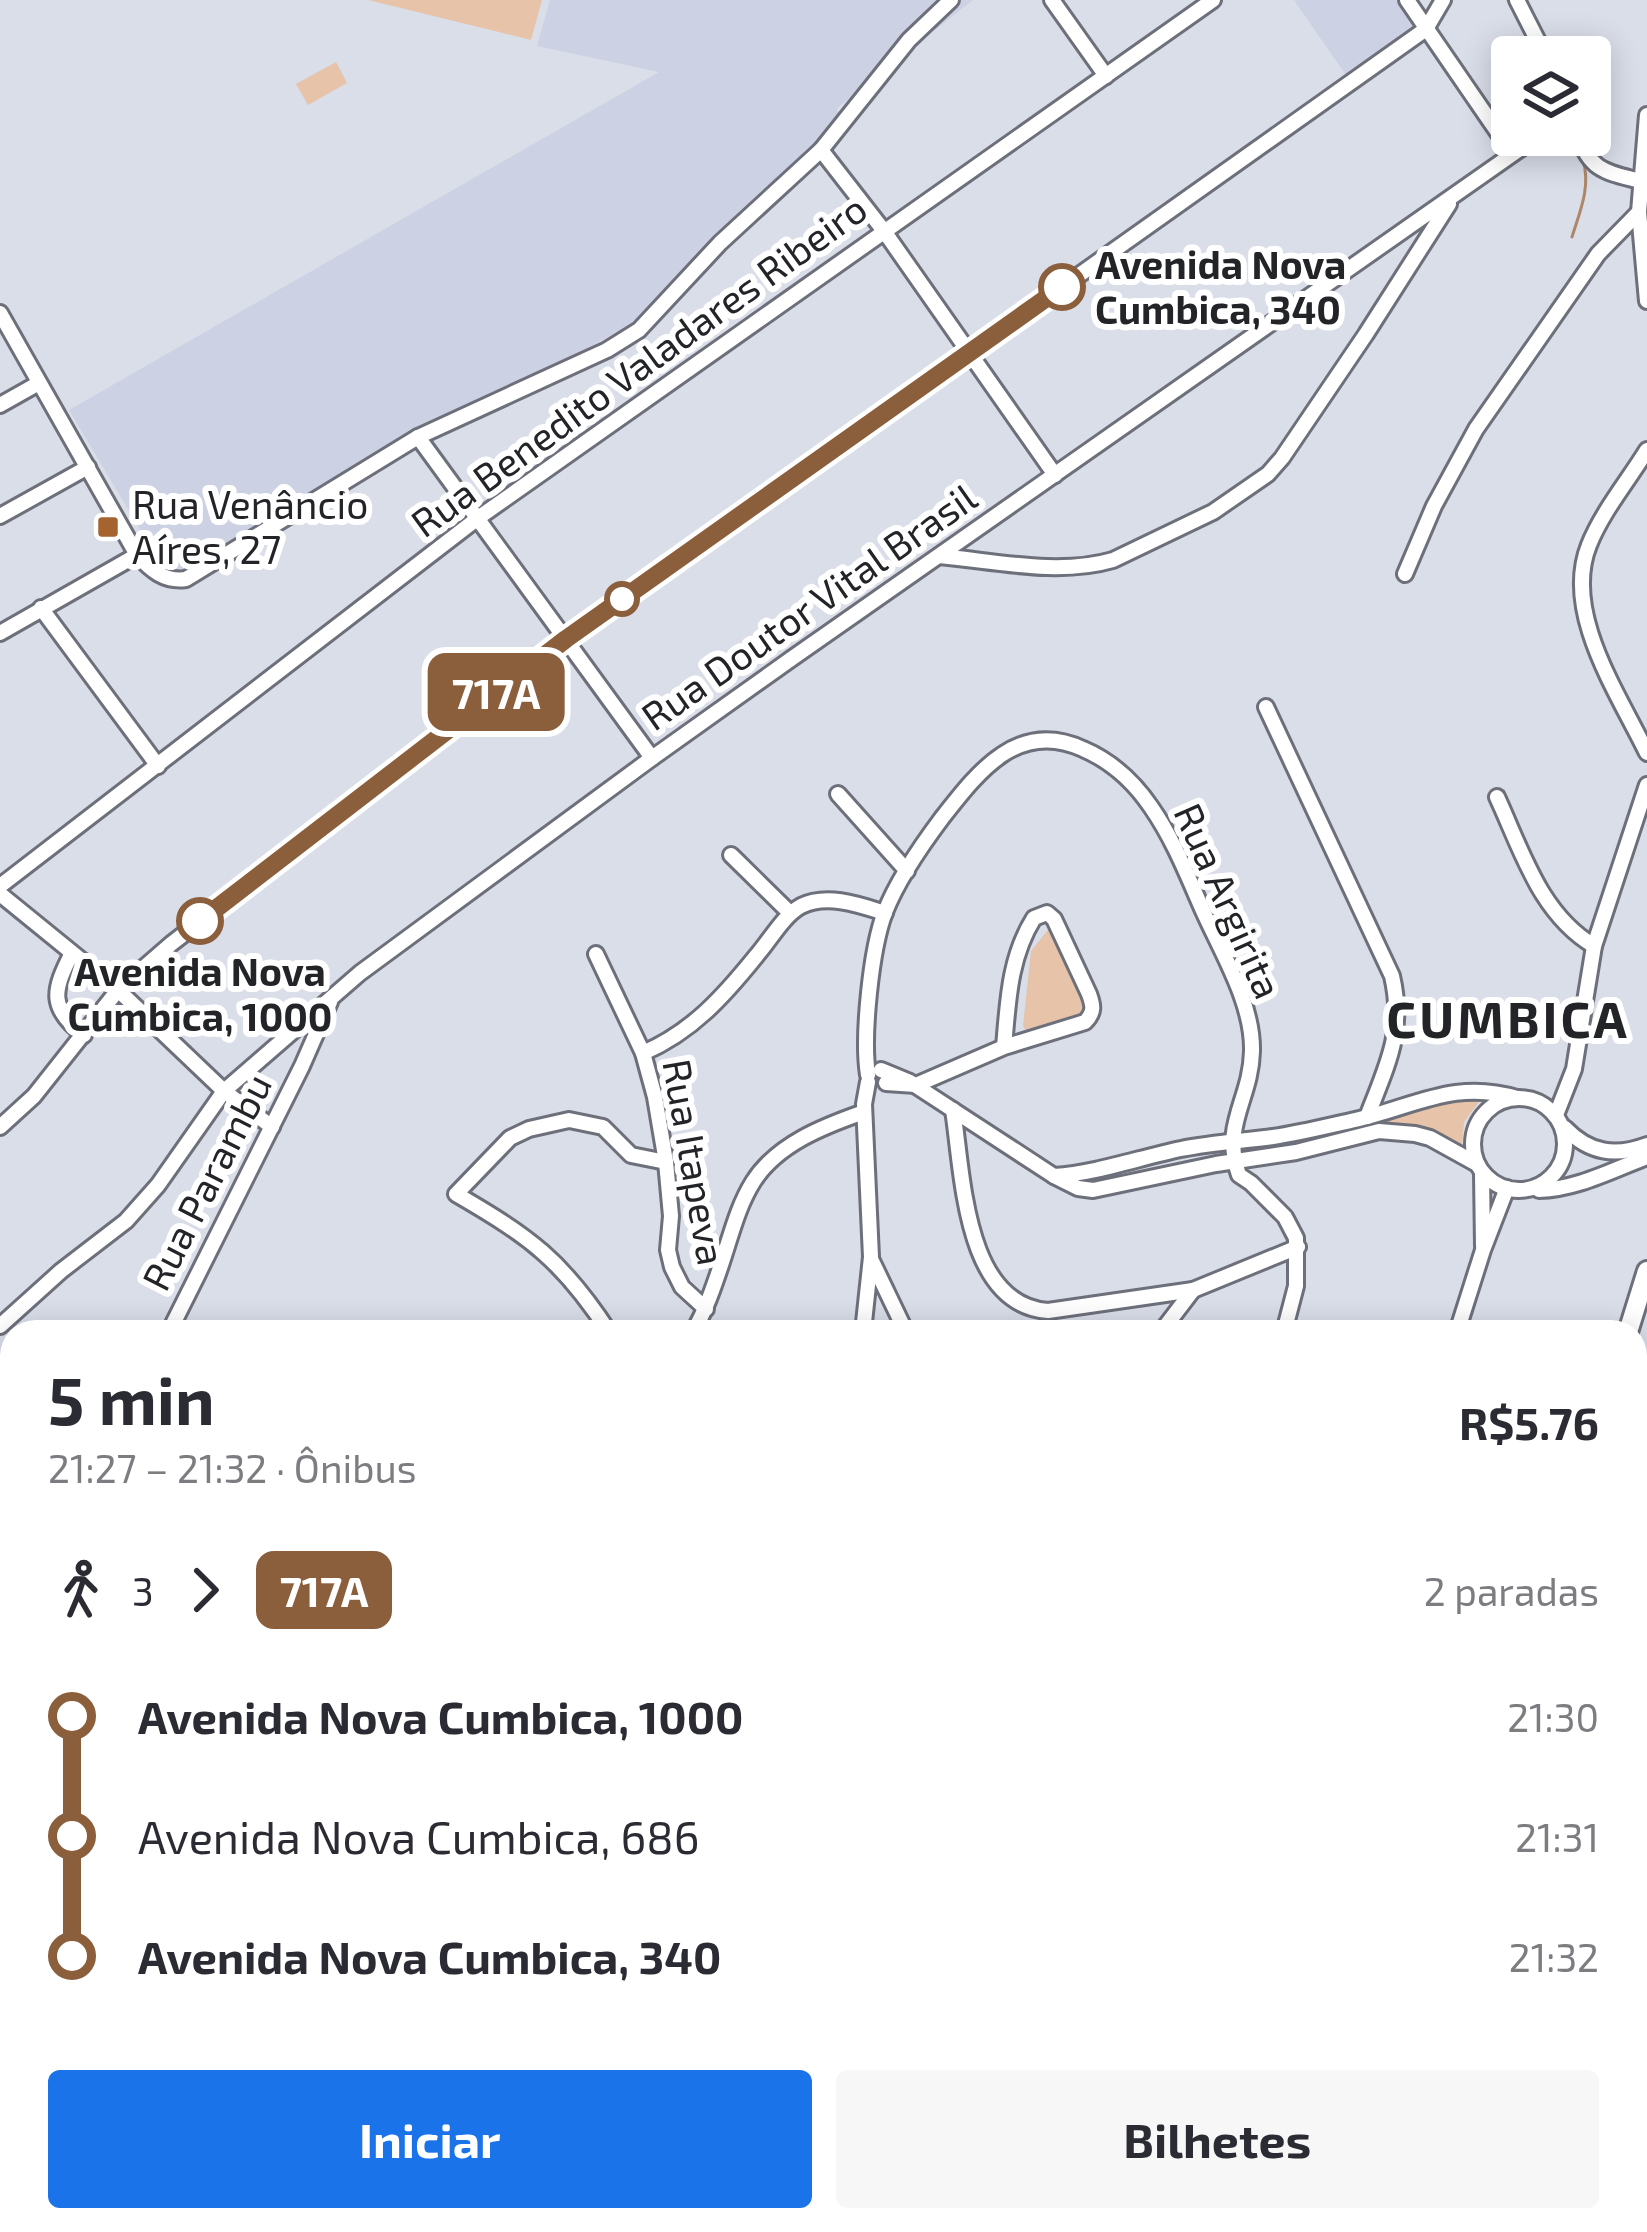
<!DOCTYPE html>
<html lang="pt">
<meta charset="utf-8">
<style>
:root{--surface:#fff;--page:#f7f7f7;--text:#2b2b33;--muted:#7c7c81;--accent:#1a73e8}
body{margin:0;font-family:"Exo 2",sans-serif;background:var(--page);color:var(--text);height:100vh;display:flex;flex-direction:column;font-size:45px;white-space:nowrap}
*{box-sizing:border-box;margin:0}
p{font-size:39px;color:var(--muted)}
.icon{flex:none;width:66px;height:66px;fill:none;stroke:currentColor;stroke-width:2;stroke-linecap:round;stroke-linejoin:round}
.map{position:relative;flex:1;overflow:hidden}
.panel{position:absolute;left:0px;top:1320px;width:1647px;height:912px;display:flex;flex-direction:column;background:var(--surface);border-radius:36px 36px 0 0;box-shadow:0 6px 30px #0003}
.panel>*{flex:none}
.badge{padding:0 24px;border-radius:18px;font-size:42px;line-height:78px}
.controls{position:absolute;left:1491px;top:36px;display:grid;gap:24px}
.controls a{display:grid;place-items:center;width:120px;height:120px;border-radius:12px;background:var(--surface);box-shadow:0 6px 30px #0003;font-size:60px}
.map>.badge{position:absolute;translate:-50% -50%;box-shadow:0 0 0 6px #fff}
.legs{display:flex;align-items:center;gap:18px;height:132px;padding:0 48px;font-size:39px}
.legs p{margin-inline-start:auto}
.overview{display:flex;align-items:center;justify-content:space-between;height:204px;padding:0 48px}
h1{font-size:66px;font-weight:700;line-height:90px}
.action{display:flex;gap:24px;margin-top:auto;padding:24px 48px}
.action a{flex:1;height:138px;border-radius:12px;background:var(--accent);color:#fff;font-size:48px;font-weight:700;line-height:138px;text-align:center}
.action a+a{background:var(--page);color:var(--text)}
ul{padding:0 48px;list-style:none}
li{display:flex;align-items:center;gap:42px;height:120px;font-size:45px}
li i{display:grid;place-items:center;width:18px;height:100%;margin:0 15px;background:currentColor}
li i::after{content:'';width:30px;height:30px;margin:-15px;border:9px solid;border-radius:50%;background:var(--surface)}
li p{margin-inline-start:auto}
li:first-child i{background:linear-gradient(#0000 50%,currentColor 0)}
li:last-child i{background:linear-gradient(currentColor 50%,#0000 0)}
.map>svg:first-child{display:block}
.built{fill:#ccd2e4}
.green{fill:#e6c3a9}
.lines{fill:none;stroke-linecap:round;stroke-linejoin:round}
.stream{stroke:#ae8668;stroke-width:3}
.minor-casing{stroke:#6d707a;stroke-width:20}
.major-casing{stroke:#6d707a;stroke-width:24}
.highway-casing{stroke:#6d707a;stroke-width:27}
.minor{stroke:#fff;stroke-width:14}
.major{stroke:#fff;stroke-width:18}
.highway{stroke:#fff;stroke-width:21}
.line-1-casing{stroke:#fff;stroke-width:27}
.line-1{stroke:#8b5e3c;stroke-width:18}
.stop-1-dot{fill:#fff;stroke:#8b5e3c;stroke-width:6}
.poi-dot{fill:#a5642f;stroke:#fff;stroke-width:4.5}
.labels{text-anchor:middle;stroke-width:12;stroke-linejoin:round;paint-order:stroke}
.stop-label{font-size:39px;font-weight:bold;fill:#232428;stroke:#fff;text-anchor:start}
.street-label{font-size:39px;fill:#232428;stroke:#fff}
.poi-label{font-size:39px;fill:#232428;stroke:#fff;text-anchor:start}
.district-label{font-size:51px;font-weight:bold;letter-spacing:3px;fill:#232428;stroke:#fff}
</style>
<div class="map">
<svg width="1647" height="2232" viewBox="0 0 1647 2232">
<rect width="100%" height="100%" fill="#dadee9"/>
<g class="built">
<polygon points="550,0 973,0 837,108 841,121 631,324 183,572 160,563 69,410 659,72 537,46"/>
<polygon points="1294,0 1401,0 1417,25 1348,78"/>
<polygon points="0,1825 12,1825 12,2125 0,2161"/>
</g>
<g class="green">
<polygon points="368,0 542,0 531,40"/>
<polygon points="336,62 347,83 308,105 296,84"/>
<polygon points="1052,925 1088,1013 1027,1032 1023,1026 1031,951"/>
<polygon points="1482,1098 1464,1122 1462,1148 1419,1128 1390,1123 1273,1154 1248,1155 1248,1148 1270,1146 1432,1105"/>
</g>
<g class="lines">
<g class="stream">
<polyline points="1508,0 1522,24"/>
<path d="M1572,237C1580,211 1591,187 1583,160"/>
</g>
<defs>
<g id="minor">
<polyline points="1052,0 1106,76"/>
<polyline points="1407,0 1512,153"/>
<polyline points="1517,0 1546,57"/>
<polyline points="1647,115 1639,212 1647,301"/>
<path d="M1578,135C1590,171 1606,172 1640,181"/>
<polyline points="821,150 884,231 1055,475"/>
<path d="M0,313L137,555C151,570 164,582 186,579L418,437L607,350L639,330L720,243L821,150L909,40L951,0"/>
<polyline points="0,405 39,383"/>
<polyline points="418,437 652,758"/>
<path d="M1647,450C1628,481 1602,512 1589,545C1562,612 1618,693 1647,753"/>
<polyline points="0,516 88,467"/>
<path d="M939,556C995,561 1058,576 1113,560L1213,512L1268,474L1282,458L1366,334L1449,204"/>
<polyline points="1405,574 1434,506 1476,429 1598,254 1639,212"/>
<polyline points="41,608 158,766"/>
<polyline points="0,633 137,555"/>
<path d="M1266,707L1392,976C1405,1032 1387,1065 1367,1117"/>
<polyline points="838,794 907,871"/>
<path d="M1497,797C1522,851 1540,914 1594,946"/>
<polyline points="731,855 790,913"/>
<polyline points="0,886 478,518 1213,0"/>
<polyline points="0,894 118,990 224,1091 272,1127"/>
<path d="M72,953C53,990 48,1008 84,1035"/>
<polyline points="596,954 643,1053 655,1097 666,1162 671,1216 668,1250 672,1267 682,1287 706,1309"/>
<path d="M643,1053C692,1032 724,996 757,955C771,939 783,916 801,906C827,893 860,905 885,913"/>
<polyline points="881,1070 910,1082 1054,1176 1078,1188 1093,1190 1216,1164 1296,1152 1379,1131 1415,1134 1430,1138 1477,1164"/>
<path d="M868,1075C862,1036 871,949 885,912C898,879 921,846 942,818C978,772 1018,719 1083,749C1111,761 1134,782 1151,807C1174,840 1188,877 1204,913C1223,955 1253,1004 1252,1051C1251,1100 1221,1124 1239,1175L1251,1183L1285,1217L1296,1238V1286L1284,1332"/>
<path d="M886,1083L916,1085L1004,1047L1085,1022C1095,1012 1093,1005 1089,994L1054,919L1047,913L1034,918C1009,958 1008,1002 1004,1047"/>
<circle cx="1519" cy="1144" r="46"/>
<path d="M953,1110C963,1174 964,1305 1048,1311L1193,1290L1298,1247"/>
<polyline points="1556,1115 1574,1069 1594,946 1647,785"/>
<polyline points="0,1127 34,1096 118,990 171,944 566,639 1426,29 1443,0"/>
<path d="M1565,1128C1589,1153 1615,1157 1647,1145"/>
<polyline points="1482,1173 1483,1246"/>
<path d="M1054,1176C1097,1173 1138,1158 1181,1149C1211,1143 1242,1141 1273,1137C1300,1133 1328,1126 1355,1120C1414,1107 1454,1079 1517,1098"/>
<path d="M1539,1190C1577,1189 1612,1170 1647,1157"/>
<polyline points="872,1261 906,1332"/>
<polyline points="0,1326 61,1271 126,1221 158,1185 224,1091 360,973 652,758 791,659 1540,135"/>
<polyline points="169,1332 302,1066 330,1002"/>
<path d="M609,1332C562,1260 530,1237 456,1194L510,1138L529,1129L569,1120L603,1127L631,1155L666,1162"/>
<path d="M693,1332C706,1310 714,1286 722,1262C731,1235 738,1206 753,1182C777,1144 824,1126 864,1112"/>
<polyline points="863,1332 871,1257 864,1104 868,1082"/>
<polyline points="869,1332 890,1332"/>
<polyline points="1161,1332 1193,1290"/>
<polyline points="1457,1332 1483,1250 1507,1188"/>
<polyline points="0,1469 12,1475"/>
<polyline points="1635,1480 1647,1500"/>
<polyline points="0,1663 12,1640"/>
<polyline points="1635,1914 1647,1914"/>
<polyline points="1635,2004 1647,2021"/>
<polyline points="1635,2182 1647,2198"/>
<polyline points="0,2198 12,2162"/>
<polyline points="1361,2220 1365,2232"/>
<polyline points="1489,2220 1491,2232"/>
<polyline points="1539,2220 1547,2232"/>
<polyline points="150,2232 159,2220"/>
<polyline points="278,2232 286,2220"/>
<polyline points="406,2232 414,2220"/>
<polyline points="541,2232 550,2220"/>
<polyline points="648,2232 657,2220"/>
<polyline points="859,2232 880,2220"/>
<polyline points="1004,2232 1008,2220"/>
<polyline points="1130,2232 1133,2220"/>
<polyline points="1256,2232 1260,2220"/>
<polyline points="1629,2232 1647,2213"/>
</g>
<g id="major">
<polyline points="1628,1332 1647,1271"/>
<polyline points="1635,1412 1647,1380"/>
</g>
<g id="highway">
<polyline points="0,1722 12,1722"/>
<polyline points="1635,1740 1647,1740"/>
<polyline points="0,1748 12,1748"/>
<polyline points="1635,1765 1647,1765"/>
<polyline points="0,1768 12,1768"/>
<polyline points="0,1783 12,1783"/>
<polyline points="1635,1784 1647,1784"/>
<polyline points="0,1810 12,1810"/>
<polyline points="1635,1810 1647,1808"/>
<polyline points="1635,1881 1647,1882"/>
<polyline points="1635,1903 1647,1903"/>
</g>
</defs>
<use href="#minor" class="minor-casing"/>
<use href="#major" class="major-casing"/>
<use href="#highway" class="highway-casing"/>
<use href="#minor" class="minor"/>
<use href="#major" class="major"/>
<use href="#highway" class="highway"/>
</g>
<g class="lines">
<defs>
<polyline id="line-1" points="200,921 566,639 1062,287"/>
</defs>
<use href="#line-1" class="line-1-casing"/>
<use href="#line-1" class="line-1"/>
</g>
<g class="stop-1-dot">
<circle cx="1062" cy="287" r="21"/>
<circle cx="622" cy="599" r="15"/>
<circle cx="200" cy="921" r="21"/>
</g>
<rect class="poi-dot" x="96" y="515" width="24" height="24" rx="6"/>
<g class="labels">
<g class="stop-label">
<text x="1095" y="279">Avenida Nova<tspan x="1095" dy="45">Cumbica, 340</tspan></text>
<text x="200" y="986" text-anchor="middle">Avenida Nova<tspan x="200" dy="45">Cumbica, 1000</tspan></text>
</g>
<g class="street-label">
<text transform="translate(639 366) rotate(-36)" y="14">Rua Benedito Valadares Ribeiro</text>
<text transform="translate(809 607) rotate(-35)" y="14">Rua Doutor Vital Brasil</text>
<text transform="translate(1228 901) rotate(66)" y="14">Rua Argirita</text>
<text transform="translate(694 1162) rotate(80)" y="14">Rua Itapeva</text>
<text transform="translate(207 1182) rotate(-63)" y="14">Rua Parambu</text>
</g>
<g class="poi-label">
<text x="132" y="519">Rua Venâncio<tspan x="132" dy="45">Aíres, 27</tspan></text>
</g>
<g class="district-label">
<text x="1508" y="1038">CUMBICA</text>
</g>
</g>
</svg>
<div class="controls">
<a><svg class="icon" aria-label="layers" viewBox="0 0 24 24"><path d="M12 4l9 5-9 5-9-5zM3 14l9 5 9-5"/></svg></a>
</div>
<b class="badge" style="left:496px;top:692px;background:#8b5e3c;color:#fff">717A</b>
<section class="panel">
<div class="overview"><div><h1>5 min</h1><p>21:27 – 21:32 · Ônibus</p></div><b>R$5.76</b></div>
<div class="legs"><svg class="icon" aria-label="walk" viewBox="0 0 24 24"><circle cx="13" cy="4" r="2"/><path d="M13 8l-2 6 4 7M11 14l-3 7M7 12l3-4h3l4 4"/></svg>3<svg class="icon" aria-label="forward" viewBox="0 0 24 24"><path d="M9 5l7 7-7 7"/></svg><b class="badge" style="background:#8b5e3c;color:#fff">717A</b><p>2 paradas</p></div>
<ul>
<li><i style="color:#8b5e3c"></i><b>Avenida Nova Cumbica, 1000</b><p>21:30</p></li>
<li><i style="color:#8b5e3c"></i><span>Avenida Nova Cumbica, 686</span><p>21:31</p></li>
<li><i style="color:#8b5e3c"></i><b>Avenida Nova Cumbica, 340</b><p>21:32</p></li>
</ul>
<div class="action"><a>Iniciar</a><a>Bilhetes</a></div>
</section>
</div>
